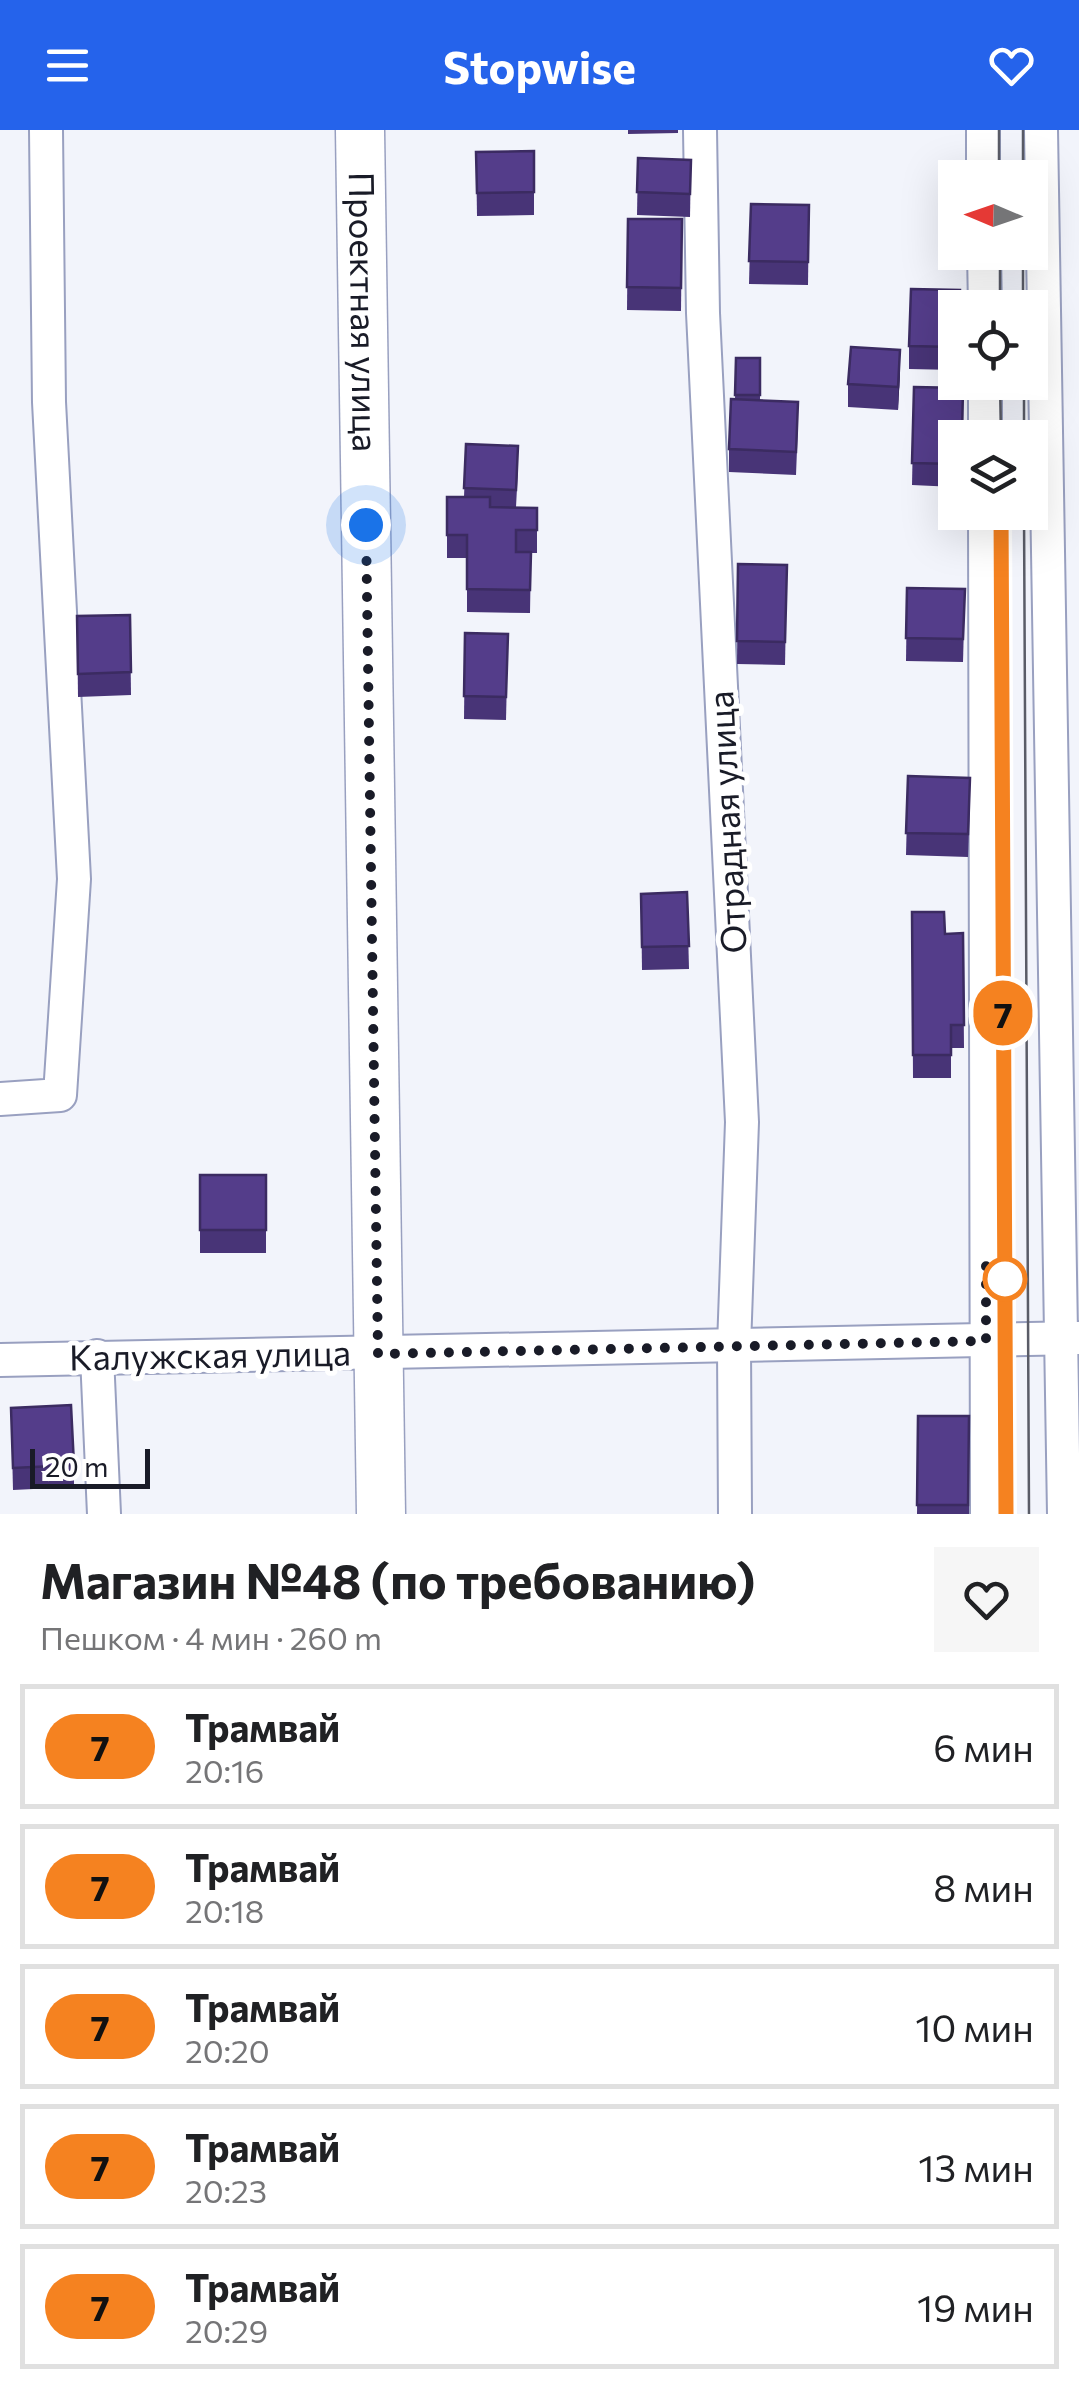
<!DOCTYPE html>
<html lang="ru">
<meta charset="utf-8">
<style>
:root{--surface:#fff;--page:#f6f6f6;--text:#202124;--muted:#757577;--line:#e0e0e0;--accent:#2563eb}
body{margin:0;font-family:Commissioner,sans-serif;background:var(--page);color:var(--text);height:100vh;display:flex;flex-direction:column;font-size:38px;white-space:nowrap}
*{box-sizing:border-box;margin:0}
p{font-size:32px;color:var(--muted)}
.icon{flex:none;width:55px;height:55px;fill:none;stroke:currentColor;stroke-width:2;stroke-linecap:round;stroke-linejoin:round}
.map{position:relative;height:1384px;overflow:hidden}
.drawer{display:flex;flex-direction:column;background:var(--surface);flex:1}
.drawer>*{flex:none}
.badge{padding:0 20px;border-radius:32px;font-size:35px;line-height:65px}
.needle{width:65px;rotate:272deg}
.fabs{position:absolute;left:938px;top:30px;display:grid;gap:20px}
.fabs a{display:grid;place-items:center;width:110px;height:110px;border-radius:0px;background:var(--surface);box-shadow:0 10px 40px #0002;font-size:50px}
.scale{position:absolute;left:30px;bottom:25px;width:120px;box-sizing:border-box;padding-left:10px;border:5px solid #191b27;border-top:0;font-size:28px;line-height:35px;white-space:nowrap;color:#191b27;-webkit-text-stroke:8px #fff;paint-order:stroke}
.you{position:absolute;width:50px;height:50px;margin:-25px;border:8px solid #fff;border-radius:50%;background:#1a73e8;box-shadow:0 0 0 15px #1a73e833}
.map>.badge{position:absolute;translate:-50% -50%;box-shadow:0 0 0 5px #fff}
.round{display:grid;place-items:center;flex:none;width:105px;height:105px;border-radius:0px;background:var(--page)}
.headline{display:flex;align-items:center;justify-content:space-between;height:170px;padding:0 40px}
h1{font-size:48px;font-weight:700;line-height:75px}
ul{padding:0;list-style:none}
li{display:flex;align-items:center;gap:30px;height:125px;margin:0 20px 15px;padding:0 20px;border:5px solid var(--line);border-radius:0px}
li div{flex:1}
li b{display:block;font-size:38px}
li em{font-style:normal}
li .badge{min-width:110px;font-weight:700;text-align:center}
header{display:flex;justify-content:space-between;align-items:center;height:130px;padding:0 40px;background:var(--accent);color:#fff;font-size:45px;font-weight:700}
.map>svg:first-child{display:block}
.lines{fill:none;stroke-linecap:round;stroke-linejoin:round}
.street-casing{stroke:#99a0c0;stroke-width:36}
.secondary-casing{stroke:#99a0c0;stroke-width:51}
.street{stroke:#fff;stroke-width:32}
.secondary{stroke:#fff;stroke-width:48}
.tram{stroke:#5a5c67;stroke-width:2.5}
.wall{fill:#483477}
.shaded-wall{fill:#3b2b61}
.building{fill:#543d8a;stroke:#3b2b61;stroke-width:2.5}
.line-casing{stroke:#fff;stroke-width:22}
.line{stroke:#f58220;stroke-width:15}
.walk{stroke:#191b27;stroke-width:10;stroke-dasharray:0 18}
.stop-dot{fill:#fff;stroke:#f58220;stroke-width:5}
.labels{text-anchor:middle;stroke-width:10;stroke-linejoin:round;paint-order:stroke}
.street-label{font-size:35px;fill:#191b27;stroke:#fff}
</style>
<header><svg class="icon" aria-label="menu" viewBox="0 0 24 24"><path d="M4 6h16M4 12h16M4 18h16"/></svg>Stopwise<svg class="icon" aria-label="heart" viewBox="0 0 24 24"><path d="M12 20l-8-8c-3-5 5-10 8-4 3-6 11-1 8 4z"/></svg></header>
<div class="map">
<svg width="1079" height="1384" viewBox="0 0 1079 1384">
<rect width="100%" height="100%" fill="#f2f4fb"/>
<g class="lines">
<defs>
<g id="street">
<polyline points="700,0 703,183 742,992 734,1216 735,1384"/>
<polyline points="983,0 983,48"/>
<polyline points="1041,0 1064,1384"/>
<polyline points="984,122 985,178"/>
<polyline points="985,252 985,308"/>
<polyline points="985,382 987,1384"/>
<polyline points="0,969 60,965 74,749 49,272 46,0"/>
<polyline points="97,1226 104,1384"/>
<polyline points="0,1230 1079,1208"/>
</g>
<g id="secondary">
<path id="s1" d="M360,0L381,1384"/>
</g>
</defs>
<use href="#street" class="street-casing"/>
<use href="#secondary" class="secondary-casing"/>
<use href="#street" class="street"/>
<use href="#secondary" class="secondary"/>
<g class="tram">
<polyline points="999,0 999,48"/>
<polyline points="1023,0 1023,48"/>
<polyline points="1000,122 1000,178"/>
<polyline points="1023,122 1023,178"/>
<polyline points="1000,252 1001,308"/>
<polyline points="1024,252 1024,308"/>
<polyline points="1001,382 1006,1384"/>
<polyline points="1024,382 1029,1384"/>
</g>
</g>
<g class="wall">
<polygon points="628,0 678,0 678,3 628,4"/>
<polygon points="534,21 534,85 477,86 476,22"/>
<polygon points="638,28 691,30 690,87 637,85"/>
<polygon points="751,74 809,75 808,155 749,154"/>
<polygon points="628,89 682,89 681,181 627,180"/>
<polygon points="955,178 955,240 909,239 909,216"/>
<polygon points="736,228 760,228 760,270 798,294 796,345 729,342 729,319 735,269"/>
<polygon points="900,243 898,280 848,277 848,254"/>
<polygon points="914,257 955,308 955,357 912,355"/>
<polygon points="466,314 518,339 516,377 537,378 537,423 531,423 530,483 467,482 467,428 447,428 447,367 464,367"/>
<polygon points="738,434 787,435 785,535 737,534"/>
<polygon points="907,458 965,459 963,532 906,531"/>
<polygon points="130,485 131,565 78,567 77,486"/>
<polygon points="465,503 508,504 506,590 464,589"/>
<polygon points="908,646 970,671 968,727 906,725"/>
<polygon points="687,762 689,839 642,840 641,764"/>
<polygon points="912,782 945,804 963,803 964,918 951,918 951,948 913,948"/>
<rect x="200" y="1045" width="66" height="78"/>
<polygon points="11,1278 74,1335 74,1357 13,1360"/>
<polygon points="918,1286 969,1286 969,1384 917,1384"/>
</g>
<polygon class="shaded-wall" points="900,220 900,243 898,280 898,257"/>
<g class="building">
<polygon points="534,21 534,62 477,63 476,22"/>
<polygon points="638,28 691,30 690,64 637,62"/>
<polygon points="751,74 809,75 808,132 749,131"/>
<polygon points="628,89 682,89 681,158 627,157"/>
<polygon points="911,159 960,160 960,178 955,178 955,217 909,216"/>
<polygon points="851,217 900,220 898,257 848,254"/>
<polygon points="736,228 760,228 760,265 735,265"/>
<polygon points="914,257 963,258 962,308 955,308 955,334 912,333"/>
<polygon points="731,269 798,272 796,322 729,319"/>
<polygon points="466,314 518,316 516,360 464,358"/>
<polygon points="447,367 490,367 490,377 537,378 537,400 516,400 516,422 531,422 530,460 467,459 467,405 447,405"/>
<polygon points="738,434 787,435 785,512 737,511"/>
<polygon points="907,458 965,459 963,509 906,508"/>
<polygon points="130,485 131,542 78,544 77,486"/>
<polygon points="465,503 508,504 506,567 464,566"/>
<polygon points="908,646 970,648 968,704 906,703"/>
<polygon points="687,762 689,816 642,817 641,764"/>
<polygon points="912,782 944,782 945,804 963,803 964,895 951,895 951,925 913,925"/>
<rect x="200" y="1045" width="66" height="55"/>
<polygon points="71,1275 74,1335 13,1338 11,1278"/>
<polygon points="918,1286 969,1286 968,1375 917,1375"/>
</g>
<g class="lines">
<defs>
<polyline id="line" points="1001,382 1006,1384"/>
</defs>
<use href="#line" class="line-casing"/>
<use href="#line" class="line"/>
<polyline class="walk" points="366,395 378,1224 986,1211 986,1132 1005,1149"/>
</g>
<circle class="stop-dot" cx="1005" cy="1149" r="20"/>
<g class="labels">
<g class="street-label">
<text dy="12" stroke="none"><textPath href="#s1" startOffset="182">Проектная улица</textPath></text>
<text transform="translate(728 692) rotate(-93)" y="12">Отрадная улица</text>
<text transform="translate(210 1226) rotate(-1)" y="12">Калужская улица</text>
</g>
</g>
</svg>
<div class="fabs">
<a><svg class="needle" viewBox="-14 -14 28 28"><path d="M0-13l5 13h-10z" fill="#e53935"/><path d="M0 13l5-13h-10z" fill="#757577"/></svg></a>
<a><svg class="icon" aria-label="locate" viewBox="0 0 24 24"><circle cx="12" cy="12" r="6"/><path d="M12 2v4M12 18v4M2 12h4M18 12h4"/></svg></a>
<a><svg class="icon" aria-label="layers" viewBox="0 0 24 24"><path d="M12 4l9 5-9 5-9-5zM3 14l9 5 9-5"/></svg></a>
</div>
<div class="scale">20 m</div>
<div class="you" style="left:366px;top:395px"></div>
<b class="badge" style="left:1003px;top:883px;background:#f58220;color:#111">7</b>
</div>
<section class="drawer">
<div class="headline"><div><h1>Магазин №48 (по требованию)</h1><p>Пешком · 4 мин · 260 m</p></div><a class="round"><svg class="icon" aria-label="heart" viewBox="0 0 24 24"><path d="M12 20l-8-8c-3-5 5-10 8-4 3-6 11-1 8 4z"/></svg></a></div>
<ul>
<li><span class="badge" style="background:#f58220;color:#111">7</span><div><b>Трамвай</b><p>20:16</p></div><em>6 мин</em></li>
<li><span class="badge" style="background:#f58220;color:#111">7</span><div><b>Трамвай</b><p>20:18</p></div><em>8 мин</em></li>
<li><span class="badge" style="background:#f58220;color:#111">7</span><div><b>Трамвай</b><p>20:20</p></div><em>10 мин</em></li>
<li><span class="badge" style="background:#f58220;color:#111">7</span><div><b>Трамвай</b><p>20:23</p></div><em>13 мин</em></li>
<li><span class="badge" style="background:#f58220;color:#111">7</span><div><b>Трамвай</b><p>20:29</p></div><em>19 мин</em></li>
</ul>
</section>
